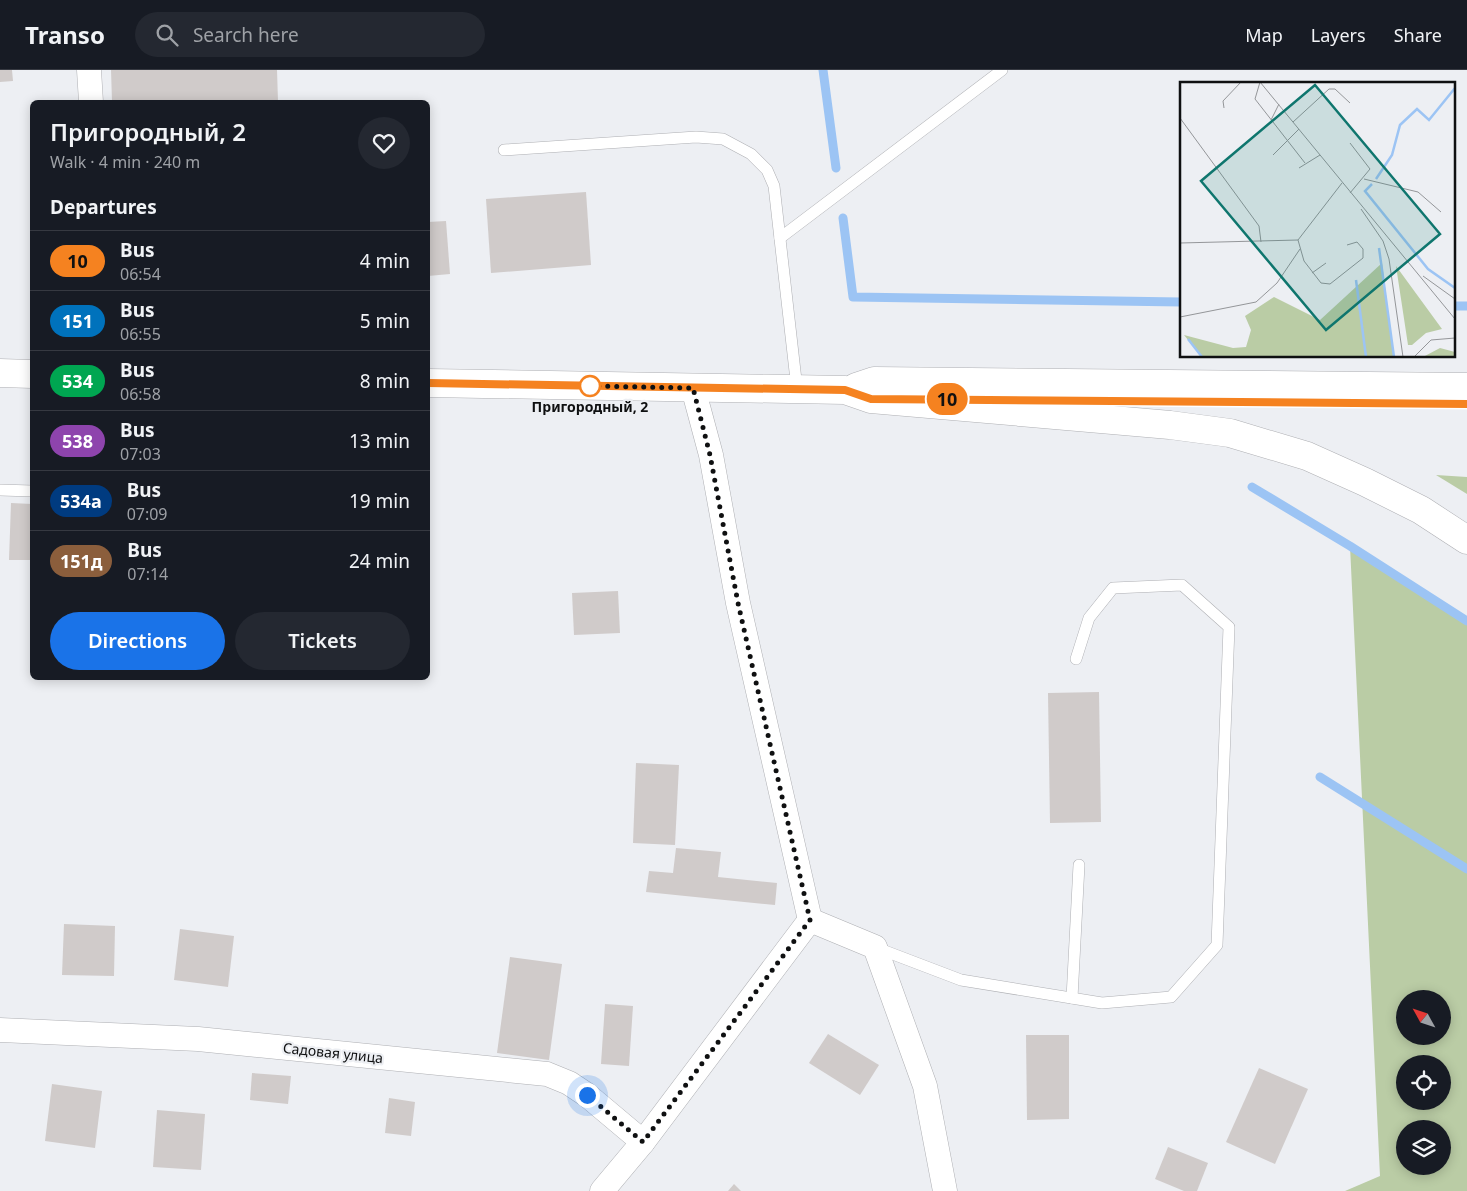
<!DOCTYPE html>
<meta charset="utf-8">
<style>
:root{--surface:#171b24;--page:#242831;--text:#f1f3f6;--muted:#9ea1a6;--line:#363941;--accent:#1a73e8}
body{margin:0;font-family:"Noto Sans",sans-serif;background:var(--page);color:var(--text);height:100vh;display:flex;flex-direction:column;font-size:19px;white-space:nowrap}
*{box-sizing:border-box;margin:0}
p{font-size:16px;color:var(--muted)}
.icon{flex:none;width:28px;height:28px;fill:none;stroke:currentColor;stroke-width:2;stroke-linecap:round;stroke-linejoin:round}
.map{position:relative;flex:1;overflow:hidden}
.drawer{position:absolute;left:30px;top:30px;width:400px;height:580px;display:flex;flex-direction:column;background:var(--surface);border-radius:8px;box-shadow:0 2px 12px #0003}
.drawer>*{flex:none}
.badge{padding:0 10px;border-radius:16px;font-size:18px;line-height:32px}
.needle{width:32px;rotate:310deg}
.buttons{position:absolute;left:1396px;top:920px;display:grid;gap:10px}
.buttons a{display:grid;place-items:center;width:55px;height:55px;border-radius:50%;background:var(--surface);box-shadow:0 2px 12px #0003;font-size:25px}
.you{position:absolute;width:25px;height:25px;margin:-12px;border:4px solid #fff;border-radius:50%;background:#1a73e8;box-shadow:0 0 0 8px #1a73e833}
.map>.badge{position:absolute;translate:-50% -50%;box-shadow:0 0 0 2px #fff}
h2{padding:0 20px;font-size:19px;line-height:45px}
.round{display:grid;place-items:center;flex:none;width:52px;height:52px;border-radius:26px;background:var(--page)}
.head{display:flex;align-items:center;justify-content:space-between;height:85px;padding:0 20px}
h1{font-size:24px;font-weight:600;line-height:38px}
.cta{display:flex;gap:10px;margin-top:auto;padding:10px 20px}
.cta a{flex:1;height:58px;border-radius:30px;background:var(--accent);color:#fff;font-size:20px;font-weight:600;line-height:58px;text-align:center}
.cta a+a{background:var(--page);color:var(--text)}
ul{padding:0;list-style:none}
li{display:flex;align-items:center;gap:15px;height:60px;padding:0 20px;border-top:1px solid var(--line)}
li div{flex:1}
li b{display:block;font-size:19px}
li em{font-style:normal}
li .badge{min-width:55px;font-weight:700;text-align:center}
header{display:flex;align-items:center;gap:30px;box-sizing:border-box;height:70px;padding:0 25px;background:var(--surface);border-bottom:1px solid var(--line)}
header strong{font-size:24px}
nav{display:flex;gap:28px;margin-inline-start:auto;font-size:18px}
.search{width:350px;height:45px;background:var(--page);display:flex;align-items:center;gap:12px;box-sizing:border-box;padding:0 18px;border-radius:28px;color:var(--muted);font-size:19px}
.map>svg:first-child{display:block}
.green{fill:#bacca5;fill-rule:evenodd}
.lines{fill:none;stroke-linecap:round;stroke-linejoin:round}
.stream{stroke:#9cc4f4;stroke-width:9}
.building{fill:#d0cbca}
.service-casing{stroke:#aeafb3;stroke-width:12}
.minor-casing{stroke:#aeafb3;stroke-width:25}
.secondary-casing{stroke:#aeafb3;stroke-width:29}
.service{stroke:#fff;stroke-width:11}
.minor{stroke:#fff;stroke-width:24}
.secondary{stroke:#fff;stroke-width:28}
.line-casing{stroke:#fff;stroke-width:11}
.line{stroke:#f58220;stroke-width:8}
.walk{stroke:#0f1011;stroke-width:5;stroke-dasharray:0 9}
.stop-dot{fill:#fff;stroke:#f58220;stroke-width:2.5}
.labels{text-anchor:middle;stroke-width:4.5;stroke-linejoin:round;paint-order:stroke}
.stop-label{font-size:14px;font-weight:bold;fill:#0f1011;stroke:#edeff3}
.street-label{font-size:14px;fill:#0f1011;stroke:#edeff3}
.inset-river{fill:none;stroke:#9cc4f4;stroke-width:2.5}
.inset-road{fill:none;stroke:#949699;stroke-width:1}
.view{fill:#0f766e;fill-opacity:0.15;stroke:#0f766e;stroke-width:2.5}
.inset-edge{fill:none;stroke:#0f1011;stroke-width:2.5}
</style>
<header>
<strong>Transo</strong>
<div class="search"><svg class="icon" aria-label="search" viewBox="0 0 24 24"><circle cx="10" cy="10" r="6"/><path d="M15 15l6 6"/></svg>Search here</div>
<nav><a>Map</a><a>Layers</a><a>Share</a></nav>
</header>
<div class="map">
<svg width="1467" height="1121" viewBox="0 0 1467 1121">
<rect width="100%" height="100%" fill="#edeff3"/>
<g class="green">
<polygon points="1436,405 1467,407 1467,424"/>
<path d="M1350,476L1467,551V1121H1345L1380,1106ZM1405,929H1442V966H1405ZM1405,994H1442V1031H1405ZM1405,1059H1442V1096H1405Z"/>
</g>
<g class="lines">
<g class="stream">
<polyline points="823,0 836,98"/>
<polyline points="843,148 853,227 1181,232"/>
<polyline points="1453,236 1467,236"/>
<polyline points="1252,417 1350,476 1467,551"/>
<polyline points="1320,707 1467,799"/>
</g>
</g>
<g class="building">
<polygon points="0,0 12,0 13,11 0,12"/>
<polygon points="111,0 277,0 278,32 112,32"/>
<polygon points="586,122 591,195 491,203 486,129"/>
<polygon points="446,151 450,204 428,206 428,152"/>
<polygon points="11,433 32,434 32,490 9,490"/>
<polygon points="618,521 620,563 574,565 572,523"/>
<polygon points="1099,622 1101,752 1050,753 1048,623"/>
<polygon points="636,693 679,695 675,775 633,773"/>
<polygon points="676,778 721,782 718,807 777,813 775,835 646,822 649,801 673,803"/>
<polygon points="64,854 115,856 114,906 62,905"/>
<polygon points="180,859 234,866 228,917 174,910"/>
<polygon points="510,887 562,894 549,990 497,983"/>
<polygon points="605,934 633,936 629,996 601,994"/>
<polygon points="828,964 879,995 860,1025 809,993"/>
<polygon points="1026,965 1069,965 1069,1049 1027,1050"/>
<polygon points="1259,998 1308,1019 1275,1094 1226,1072"/>
<polygon points="252,1003 291,1006 288,1034 250,1030"/>
<polygon points="52,1014 102,1021 95,1078 45,1071"/>
<polygon points="389,1028 415,1032 411,1066 385,1063"/>
<polygon points="157,1040 205,1044 201,1100 153,1097"/>
<polygon points="1168,1077 1208,1093 1197,1121 1184,1121 1155,1109"/>
<polygon points="734,1114 741,1121 728,1121"/>
</g>
<g class="lines">
<defs>
<g id="service">
<polyline points="504,80 696,67 723,69 751,84 767,100 774,116 797,319"/>
<polyline points="780,168 1002,0"/>
<polyline points="0,420 32,421"/>
<polyline points="877,878 961,910 1102,933 1171,927 1217,875 1229,557 1182,515 1113,518 1089,548 1076,589"/>
<polyline points="1072,928 1079,795"/>
</g>
<g id="minor">
<polyline points="89,0 91,32"/>
<polyline points="693,318 711,385 738,533 810,850"/>
<polyline points="810,850 875,877 925,1016 945,1121"/>
<polyline points="0,960 198,969 547,1004 569,1013 587,1025 643,1072"/>
<polyline points="602,1121 643,1072 810,850"/>
</g>
<g id="secondary">
<polyline points="0,303 32,304"/>
<polyline points="428,313 845,320 871,329 1170,355 1230,363 1307,386 1365,412 1421,440 1467,470"/>
<polyline points="856,317 874,311 1467,317"/>
</g>
</defs>
<use href="#service" class="service-casing"/>
<use href="#minor" class="minor-casing"/>
<use href="#secondary" class="secondary-casing"/>
<use href="#service" class="service"/>
<use href="#minor" class="minor"/>
<use href="#secondary" class="secondary"/>
</g>
<g class="lines">
<defs>
<polyline id="line" points="428,313 845,320 871,329 1467,334"/>
</defs>
<use href="#line" class="line-casing"/>
<use href="#line" class="line"/>
<polyline class="walk" points="587,1025 643,1072 810,850 738,533 710,385 693,318 590,316"/>
</g>
<circle class="stop-dot" cx="590" cy="316" r="10"/>
<g class="labels">
<g class="stop-label">
<text x="590" y="342">Пригородный, 2</text>
</g>
<g class="street-label">
<text transform="translate(333 983) rotate(6)" y="5">Садовая улица</text>
</g>
</g>
<g transform="translate(1180 12)">
<rect width="275" height="275" fill="#edeff3"/>
<path d="M202,181L214,275H22L4,253L53,266L66,265L71,248L65,234L94,215L140,238ZM216,184L262,247L246,251L232,263H228ZM260,266L275,270V275H243Z" fill="#bacca5"/>
<path class="inset-river" d="M196,97L212,73L220,43L237,27L249,38L275,6M192,102L185,109L248,187L275,206M199,166L214,275M176,198L186,275M8,257L22,275"/>
<path class="inset-road" d="M80,0L75,17L125,81M80,0L275,237M44,26L43,19L61,0M0,36L79,144L81,160M91,38L99,22M113,40L149,7H155L170,21M170,61L190,87L170,111M93,73L119,47M119,86L140,73M184,97L238,110L261,130M181,127L203,159L209,177L223,275M118,158L124,179L141,201L150,202L183,176V167L177,160L167,163M118,158L162,101M0,161L118,158M132,191L146,181M243,194L275,217M0,235L76,220L97,201L120,167M234,275L251,258L275,256"/>
<path class="view" d="M135,3L260,152L146,248L21,99Z"/>
<rect width="275" height="275" class="inset-edge"/>
</g>
</svg>
<div class="buttons">
<a><svg class="needle" viewBox="-14 -14 28 28"><path d="M0-13l5 13h-10z" fill="#e53935"/><path d="M0 13l5-13h-10z" fill="#9ea1a6"/></svg></a>
<a><svg class="icon" aria-label="locate" viewBox="0 0 24 24"><circle cx="12" cy="12" r="6"/><path d="M12 2v4M12 18v4M2 12h4M18 12h4"/></svg></a>
<a><svg class="icon" aria-label="layers" viewBox="0 0 24 24"><path d="M12 4l9 5-9 5-9-5zM3 14l9 5 9-5"/></svg></a>
</div>
<div class="you" style="left:587px;top:1025px"></div>
<b class="badge" style="left:947px;top:329px;background:#f58220;color:#111">10</b>
<section class="drawer">
<div class="head"><div><h1>Пригородный, 2</h1><p>Walk · 4 min · 240 m</p></div><a class="round"><svg class="icon" aria-label="heart" viewBox="0 0 24 24"><path d="M12 20l-8-8c-3-5 5-10 8-4 3-6 11-1 8 4z"/></svg></a></div>
<h2>Departures</h2>
<ul>
<li><span class="badge" style="background:#f58220;color:#111">10</span><div><b>Bus</b><p>06:54</p></div><em>4 min</em></li>
<li><span class="badge" style="background:#0072bc;color:#fff">151</span><div><b>Bus</b><p>06:55</p></div><em>5 min</em></li>
<li><span class="badge" style="background:#00a651;color:#fff">534</span><div><b>Bus</b><p>06:58</p></div><em>8 min</em></li>
<li><span class="badge" style="background:#8e44ad;color:#fff">538</span><div><b>Bus</b><p>07:03</p></div><em>13 min</em></li>
<li><span class="badge" style="background:#003b80;color:#fff">534а</span><div><b>Bus</b><p>07:09</p></div><em>19 min</em></li>
<li><span class="badge" style="background:#8b5e3c;color:#fff">151д</span><div><b>Bus</b><p>07:14</p></div><em>24 min</em></li>
</ul>
<div class="cta"><a>Directions</a><a>Tickets</a></div>
</section>
</div>
